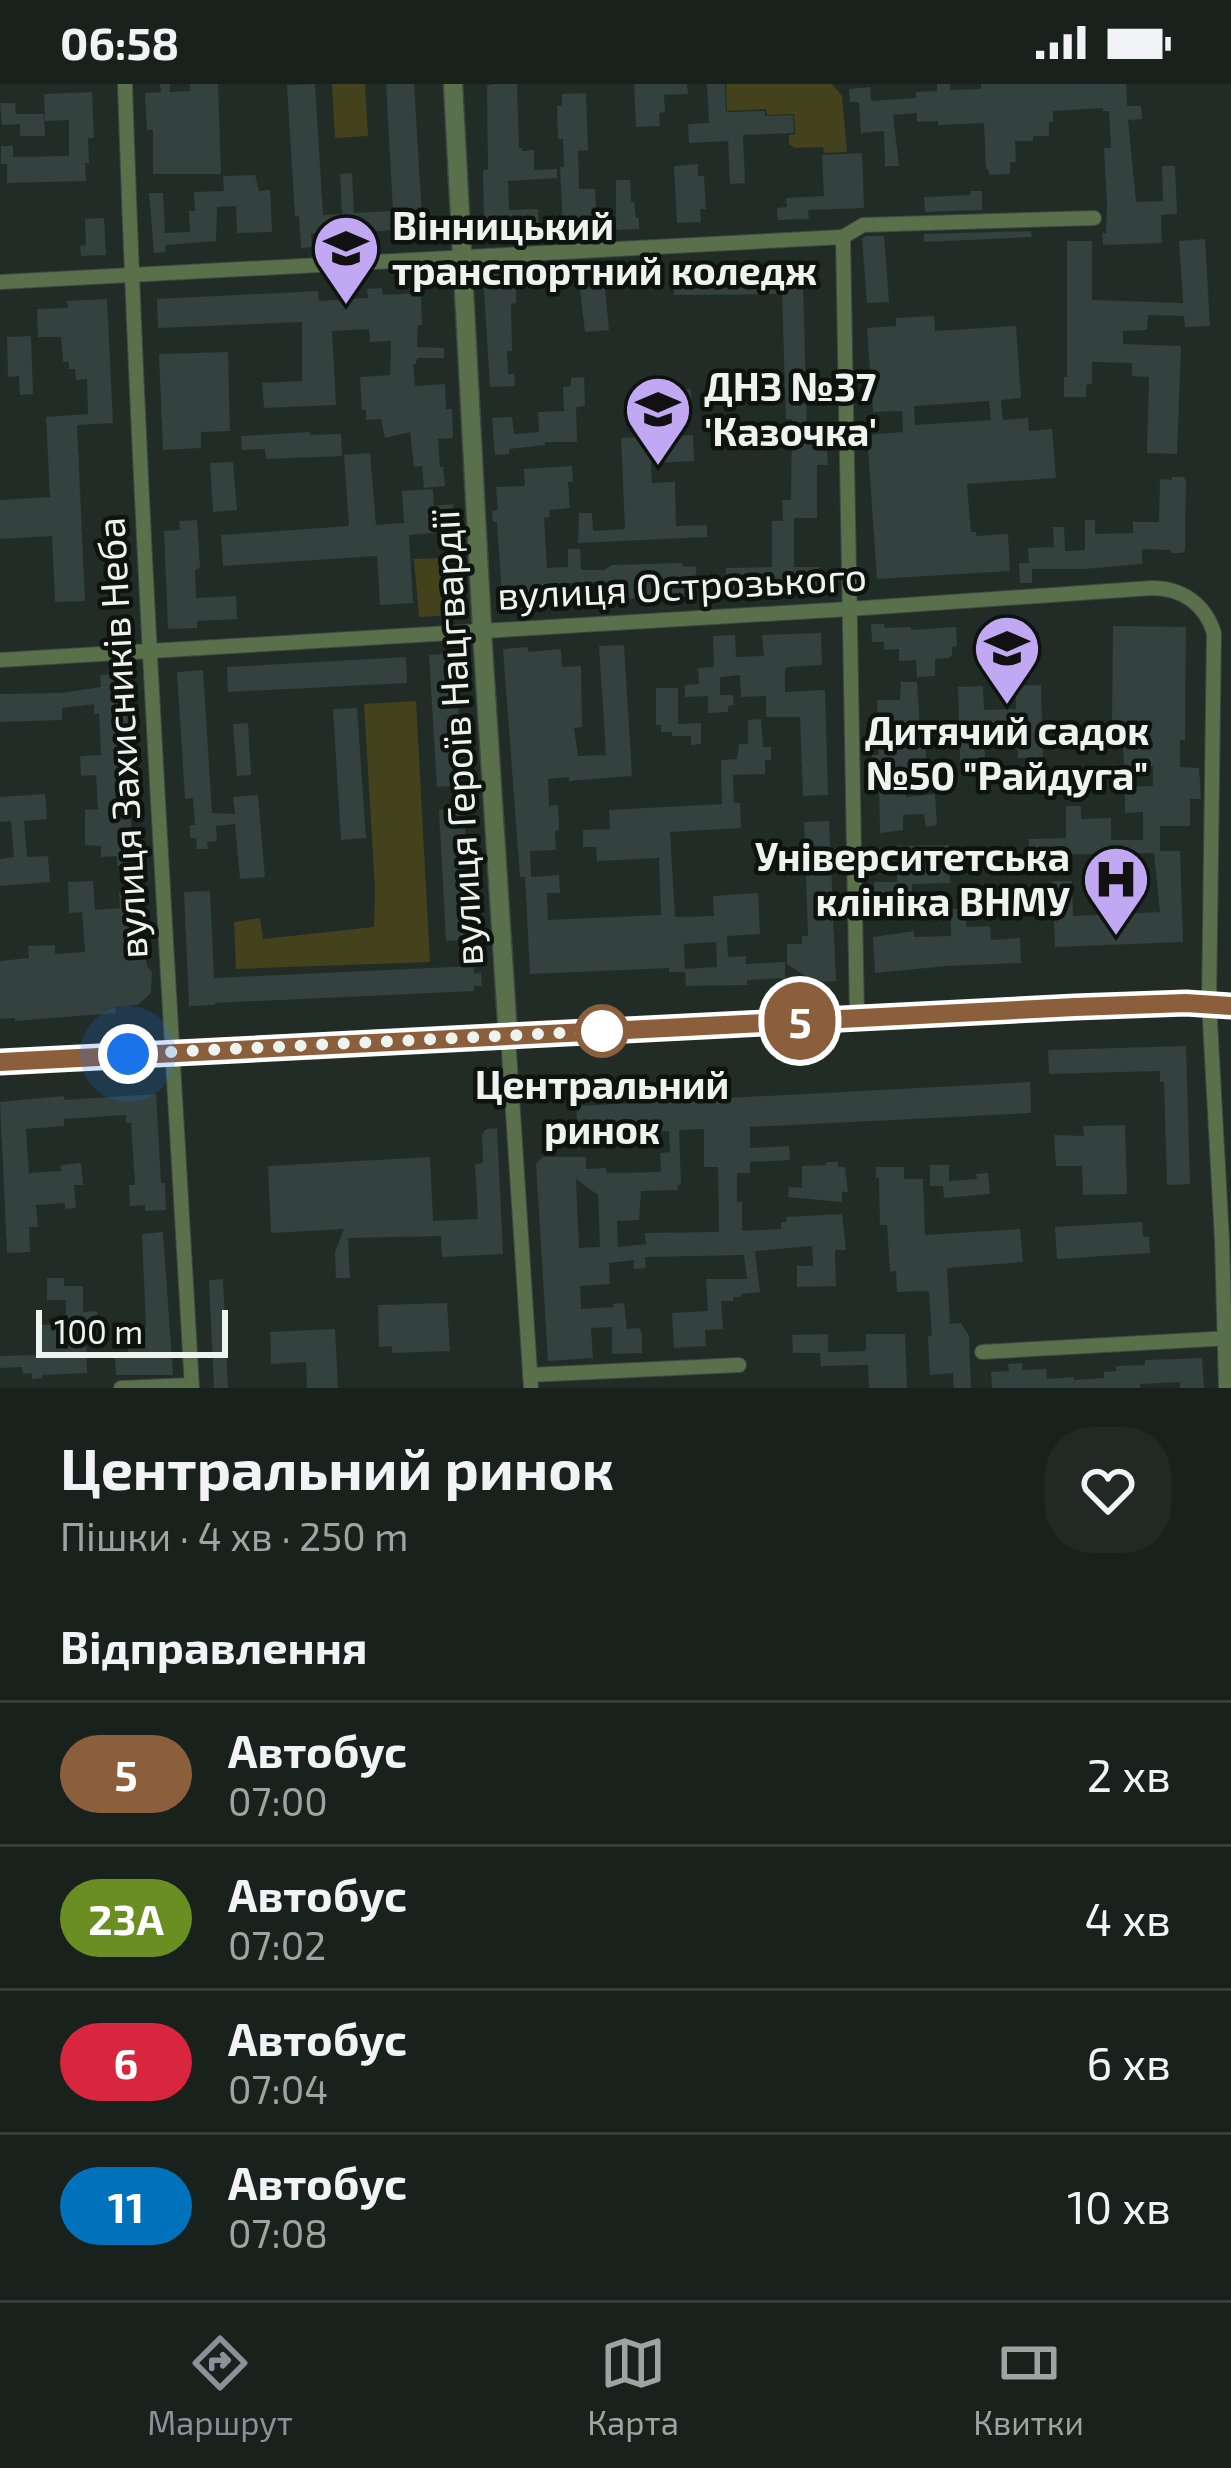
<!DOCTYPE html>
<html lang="uk">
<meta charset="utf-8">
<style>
:root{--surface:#19211c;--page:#222925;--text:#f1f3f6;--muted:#9fa3a3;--line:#373e3b;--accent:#8c9099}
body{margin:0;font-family:"Exo 2",sans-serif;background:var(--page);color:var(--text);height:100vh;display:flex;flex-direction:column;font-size:45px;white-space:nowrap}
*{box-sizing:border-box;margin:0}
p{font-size:39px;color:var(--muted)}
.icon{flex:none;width:66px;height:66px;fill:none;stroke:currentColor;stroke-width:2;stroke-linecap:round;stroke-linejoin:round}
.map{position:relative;height:1304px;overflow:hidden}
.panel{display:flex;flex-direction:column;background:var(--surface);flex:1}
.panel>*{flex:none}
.badge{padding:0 24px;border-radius:39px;font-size:42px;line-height:78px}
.scale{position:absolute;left:36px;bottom:30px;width:192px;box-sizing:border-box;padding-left:12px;border:6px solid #edf4f0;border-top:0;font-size:33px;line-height:42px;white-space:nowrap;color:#edf4f0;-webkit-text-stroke:9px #0e1310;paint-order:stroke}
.you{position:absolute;width:60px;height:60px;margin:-30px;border:9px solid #fff;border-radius:50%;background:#1a73e8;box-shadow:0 0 0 18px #1a73e833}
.map>.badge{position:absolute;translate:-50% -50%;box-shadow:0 0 0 6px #fff}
h2{padding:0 60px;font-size:45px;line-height:108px}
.round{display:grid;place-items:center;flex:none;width:126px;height:126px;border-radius:48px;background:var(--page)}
.headline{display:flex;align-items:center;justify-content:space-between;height:204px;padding:0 60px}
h1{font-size:57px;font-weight:700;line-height:90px}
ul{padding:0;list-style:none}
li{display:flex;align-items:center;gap:36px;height:144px;padding:0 60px;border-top:3px solid var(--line)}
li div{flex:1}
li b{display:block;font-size:45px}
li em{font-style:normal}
li .badge{min-width:132px;font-weight:700;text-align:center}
.status{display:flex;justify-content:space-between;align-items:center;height:84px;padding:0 60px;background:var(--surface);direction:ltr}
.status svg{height:33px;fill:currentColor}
.tab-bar{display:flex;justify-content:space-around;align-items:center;height:168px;border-top:3px solid var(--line);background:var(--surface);font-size:33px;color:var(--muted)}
.tab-bar a{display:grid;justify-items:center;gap:6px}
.tab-bar .selected{color:var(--accent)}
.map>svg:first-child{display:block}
.green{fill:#44421c}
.building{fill:#33413f;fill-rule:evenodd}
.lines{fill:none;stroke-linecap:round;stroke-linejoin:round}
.minor-casing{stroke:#3e4842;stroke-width:16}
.tertiary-casing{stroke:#3e4842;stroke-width:21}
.secondary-casing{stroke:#3e4842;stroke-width:24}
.minor{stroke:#5a704b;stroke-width:14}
.tertiary{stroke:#5a704b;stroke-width:18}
.secondary{stroke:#75985c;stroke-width:21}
.line-casing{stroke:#fff;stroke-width:27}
.line{stroke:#8b5e3c;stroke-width:18}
.walk{stroke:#edf4f0;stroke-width:12;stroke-dasharray:0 21.6}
.stop-dot{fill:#fff;stroke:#8b5e3c;stroke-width:6}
.labels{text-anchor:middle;stroke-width:9;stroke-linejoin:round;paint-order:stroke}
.poi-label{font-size:39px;font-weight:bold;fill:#edf4f0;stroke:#0e1310;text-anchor:start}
.street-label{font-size:39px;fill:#edf4f0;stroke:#0e1310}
.stop-label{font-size:39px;font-weight:bold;fill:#edf4f0;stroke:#0e1310}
</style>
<div class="status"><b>06:58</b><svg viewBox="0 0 49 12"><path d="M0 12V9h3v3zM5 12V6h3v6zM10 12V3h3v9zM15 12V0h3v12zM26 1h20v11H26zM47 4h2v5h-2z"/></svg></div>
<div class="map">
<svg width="1231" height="1304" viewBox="0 0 1231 1304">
<rect width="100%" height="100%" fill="#212c26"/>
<g class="green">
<polygon points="332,0 365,0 368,52 335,54"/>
<polygon points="726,0 832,0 842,12 847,68 824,69 823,63 795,64 789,60 789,51 795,50 794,30 767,31 766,25 727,27"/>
<polygon points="450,474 453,531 419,533 414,475"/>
<polygon points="416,617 430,878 236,885 234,838 260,834 263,855 374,843 375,805 364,620"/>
</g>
<g class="building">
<polygon points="160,0 170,0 170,8 190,7 190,0 218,0 221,90 153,90 153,46 147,46 145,9 161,8"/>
<polygon points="315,0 323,131 342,130 340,90 352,89 354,129 393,127 386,0 414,0 422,132 406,154 399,154 393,146 369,148 362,150 362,160 336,161 335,149 311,150 312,163 301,164 299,132 295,133 287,1"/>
<polygon points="493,0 517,0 519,64 522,64 522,67 534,66 534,86 557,85 557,94 508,97 509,126 538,125 539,148 507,148 507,158 483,157 484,149 481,149 481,136 484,136 483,86 488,86 487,2"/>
<polygon points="634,0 687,0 688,10 664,11 665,28 659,29 660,42 636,43"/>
<polygon points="707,0 725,0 726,28 765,27 765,32 793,31 794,49 743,51 745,99 730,100 728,57 689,59 688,40 709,39"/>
<polygon points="937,0 950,0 950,6 981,5 981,0 1126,0 1127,22 1141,22 1142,35 1128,36 1136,118 1163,117 1162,82 1175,82 1177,130 1161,131 1162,159 1103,161 1102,149 1106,149 1107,119 1104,64 1111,64 1109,27 1103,27 1103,24 1053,27 1053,38 1049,38 1049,52 1033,52 1033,57 1015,57 1016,78 1010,78 1010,90 989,91 988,85 986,85 984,39 938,41 938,37 917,38 917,29 893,31 899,82 885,82 884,47 861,49 859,18 850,18 849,5 870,3 871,17 916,14 916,8 937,7"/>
<polygon points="92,8 94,54 88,54 89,79 85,79 86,97 7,99 7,80 1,80 1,62 13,62 13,73 69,72 69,36 45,37 44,10"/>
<polygon points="586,9 588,66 578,67 579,105 595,105 597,140 563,142 560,83 564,83 563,55 558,55 557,22 562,22 562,10"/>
<polygon points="0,19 15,19 16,30 44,30 45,52 20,52 20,40 2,41"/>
<polygon points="862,69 864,124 808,126 809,135 778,136 777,124 787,123 786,114 824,112 822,71"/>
<polygon points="698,80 698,92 704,92 706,125 700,125 701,138 677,139 674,82"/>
<polygon points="255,91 259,107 270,106 272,148 237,149 236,122 217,123 216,157 165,161 166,168 154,169 149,109 163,109 165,149 190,148 189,127 195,127 194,108 224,107 223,92"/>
<polygon points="616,96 630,96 631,118 634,118 636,134 639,134 639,145 599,147 598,134 616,133"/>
<polygon points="970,107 982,107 982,126 925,128 924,113 971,111"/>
<polygon points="104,134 106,171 81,172 80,162 86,161 85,135"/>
<polygon points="1031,147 1032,153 924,158 924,150"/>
<polygon points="866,152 884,152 889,218 867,219 862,155"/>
<polygon points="1205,155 1210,242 1185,243 1184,232 1148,231 1147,246 1123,247 1123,260 1181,262 1177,370 1147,369 1149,293 1132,292 1132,279 1092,278 1092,300 1086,301 1086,313 1064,313 1064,293 1067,293 1067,157 1092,157 1092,216 1183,219 1179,157"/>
<polygon points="546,188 547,203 518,204 516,205 516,219 511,220 512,267 507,267 508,290 514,290 515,302 490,303 483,190"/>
<polygon points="765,188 765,198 803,197 807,350 823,350 824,367 827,367 828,381 817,381 817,434 794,434 794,483 819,483 819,509 726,506 726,484 772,483 772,437 783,437 782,416 791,416 792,335 786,335 782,210 674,211 674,189"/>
<polygon points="604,194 609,246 585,248 579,197"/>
<polygon points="382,204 383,211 421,209 422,241 418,241 417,263 444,264 444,274 417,274 416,280 413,280 415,302 445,300 446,325 452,325 453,354 438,355 440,383 443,383 445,402 424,404 422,382 414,383 410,348 385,354 381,335 366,336 366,326 362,326 360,293 390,291 391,257 370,258 369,245 332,247 336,321 264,324 262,299 302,297 302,238 158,244 157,215 318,207 319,217 368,214 367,205"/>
<polygon points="107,215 113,339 77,341 85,517 55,518 52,452 0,455 0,416 50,413 46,333 88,330 87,295 76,296 75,285 69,285 69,278 63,278 61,253 38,253 37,225 68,224 67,217"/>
<path d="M934,232L935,247L1016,242L1021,314L1001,316L1003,336L1028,334L1029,347L1052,345L1056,394L967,400L971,448H976V452L1008,450L1010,487L877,495L867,351L903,348L902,327L873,328L867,244L896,242V234ZM989,317L991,336L915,341L914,322Z"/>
<polygon points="31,252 33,310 20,311 19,292 8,293 7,253"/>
<polygon points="228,268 230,347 201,348 201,364 163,366 159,270"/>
<polygon points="584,293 585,322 576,323 577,358 545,358 545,361 509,365 509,370 495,371 492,334 512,333 514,350 539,348 538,328 564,327 563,303 571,302 571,294"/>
<polygon points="691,305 692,331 675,332 675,352 693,351 694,377 651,379 652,399 675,398 676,442 707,441 707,453 578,459 579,429 592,429 593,447 625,445 621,354 640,353 638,307"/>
<polygon points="310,348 310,351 341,350 342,372 266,375 265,365 242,366 241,352"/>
<polygon points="370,369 376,441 404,439 402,407 433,405 434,422 453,420 454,435 447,436 448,444 433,445 433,449 409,451 413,519 380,521 377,472 223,482 221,451 349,442 344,371"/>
<polygon points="233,378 237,426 213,428 210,379"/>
<polygon points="572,382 573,398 568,398 570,424 549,426 550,433 544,434 547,484 568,483 568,465 580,465 581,486 604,486 612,481 682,479 682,482 696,483 697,507 685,510 685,513 612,515 612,511 599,510 599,498 568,499 548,502 548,508 521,510 522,526 503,527 497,438 493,438 492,427 498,426 496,403 525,402 524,385"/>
<polygon points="1172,393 1183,393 1186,396 1185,466 1182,469 1171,469 1171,466 1142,465 1142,480 1084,485 1032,485 1032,499 1020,499 1019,479 1029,479 1028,464 1054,463 1053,443 1064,443 1065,467 1085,466 1085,436 1095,436 1095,450 1133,449 1133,438 1159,438 1160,395 1172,396"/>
<polygon points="197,436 200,484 195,486 196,514 236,512 237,535 197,537 197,544 168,545 164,447 180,446 179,437"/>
<polygon points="871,540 884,540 885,544 911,543 911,546 956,543 957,562 952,563 952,571 948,574 935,575 935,592 917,593 916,576 899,577 899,565 884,566 884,558 872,558"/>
<polygon points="1113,542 1186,543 1185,656 1180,656 1180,683 1199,684 1201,715 1190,715 1190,742 1160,742 1160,767 1180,767 1183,858 1055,863 1052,797 1072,797 1073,832 1160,828 1154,769 1029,771 1029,755 1066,754 1066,722 1081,722 1081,735 1111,734 1111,756 1143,756 1143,728 1125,729 1125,703 1153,702 1153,682 1124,683 1123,661 1117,661 1116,638 1112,638"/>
<polygon points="821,549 822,581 787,583 785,586 785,608 825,606 828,711 803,712 800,633 766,633 766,612 741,613 740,591 720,593 720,611 733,611 734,621 728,622 728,628 708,629 708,612 685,613 685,601 699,600 698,584 714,583 713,552 735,551 736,573 764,572 762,551"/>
<polygon points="624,561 632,692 569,697 569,693 548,695 549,722 558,721 559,746 555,747 556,766 530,767 531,793 559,791 560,809 547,809 548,836 661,831 659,774 597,777 596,763 583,763 583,746 610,745 609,726 722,720 721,676 737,675 739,660 748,660 748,636 761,635 763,663 771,663 771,676 765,676 765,690 733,691 734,719 740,719 741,744 670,748 675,833 714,832 713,812 758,809 760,850 727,852 728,873 746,872 746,880 785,878 785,894 747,896 747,901 686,902 685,885 717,883 716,858 684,860 685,888 669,888 669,884 530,890 525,793 520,793 503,565 528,563 528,568 561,565 562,583 581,582 582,643 574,644 578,672 606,671 599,562"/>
<polygon points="455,569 463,701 437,703 429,571"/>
<polygon points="406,573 407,599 228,608 227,583"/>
<polygon points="203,586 212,729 235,730 233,713 258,711 265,793 240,795 235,740 216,742 217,757 207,758 208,765 197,765 196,754 190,754 190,741 195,741 193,714 185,715 177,588"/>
<polygon points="125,589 129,657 134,657 135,676 127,676 134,781 117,782 117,772 101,773 101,762 85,761 85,726 98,725 96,691 81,692 80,672 101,671 99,630 94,630 94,620 62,624 62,636 0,638 0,610 61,609 101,603 100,591"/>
<polygon points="901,598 917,598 920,644 899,644 899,664 926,664 926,675 929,675 927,692 906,692 906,713 935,710 937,741 926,743 924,730 903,731 903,746 880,749 879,692 872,692 872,671 879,671 877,616 900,616"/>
<polygon points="1041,601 1043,673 1018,674 1017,643 984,644 985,676 960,677 958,603 983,602 984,626 1016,625 1015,602"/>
<polygon points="656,604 678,604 678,640 701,639 701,660 691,661 691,652 672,652 672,648 661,648 661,641 656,641"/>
<polygon points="357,624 366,754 341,756 333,625"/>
<polygon points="248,639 251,691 237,692 233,640"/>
<polygon points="45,710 47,735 24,737 27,773 48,772 50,798 0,802 0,775 14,773 11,737 0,738 0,713"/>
<polygon points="464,724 471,855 446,857 439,726"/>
<polygon points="829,737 836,897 814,898 787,880 787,860 802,860 802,852 808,852 804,738"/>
<polygon points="949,761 950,799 912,800 912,808 889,808 889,813 875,813 874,798 897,798 897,762"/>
<polygon points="93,797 95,826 120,824 119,808 142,807 144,838 138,838 139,863 143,862 143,873 146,873 147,882 152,888 151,909 138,921 115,923 116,929 15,937 15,934 0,935 0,877 29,874 28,862 55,861 55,870 85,868 82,828 69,829 68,798"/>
<polygon points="210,807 214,894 473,882 474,890 481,889 482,902 474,902 474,907 215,919 215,921 189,922 184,808"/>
<polygon points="951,825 966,825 966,843 990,842 991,856 1020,854 1021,879 947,882 875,889 873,853 914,847 914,853 951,852"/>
<polygon points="1186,962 1190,1100 1167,1101 1164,998 1160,998 1160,987 1049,990 1048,966"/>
<path d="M1030,998L1031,1029L750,1043V1064L789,1062L790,1076L750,1078V1089H737V1118H742V1147L781,1145V1138H787L786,1133L842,1130L846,1166H835L836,1202L797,1203V1182H813L812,1162L755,1167L760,1208L741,1210V1213H733V1217H721L723,1245L705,1246L706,1262L674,1264L672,1229L708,1227L706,1195H747L744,1171L645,1173L646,1184L634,1185V1176L609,1179L610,1200L580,1202L581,1225L614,1223L613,1220L624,1219L627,1245L639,1244L642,1249V1269L612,1270V1243L591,1244L593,1274L548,1277L536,1080L543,1073H586V1085L606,1084L607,1089L661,1088L660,1069L670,1068L669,1047L578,1051L576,1022ZM704,1045V1083H718L719,1148L645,1149L646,1160L618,1163L617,1137L639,1136L641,1107L678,1106L677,1101H681L679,1046ZM576,1095L598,1111L600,1163L579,1164Z"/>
<polygon points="156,1010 161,1099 165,1099 166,1126 145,1127 145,1121 130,1122 129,1101 135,1101 131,1039 126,1039 126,1031 64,1035 64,1042 26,1045 29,1089 61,1087 61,1081 81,1079 83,1101 74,1101 76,1124 65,1125 65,1119 36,1121 38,1143 29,1143 30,1168 7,1169 0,1018 64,1012 64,1016"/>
<polygon points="1125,1041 1127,1110 1083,1111 1082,1082 1056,1082 1054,1051 1084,1052 1083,1042"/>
<polygon points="497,1044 503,1170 442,1173 441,1152 348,1154 350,1194 336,1194 335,1168 344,1145 271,1149 268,1082 430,1073 433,1137 478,1135 475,1080 483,1079 482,1051 486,1045"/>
<polygon points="826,1078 838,1078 838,1083 845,1083 848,1108 842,1108 842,1118 788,1113 789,1103 802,1104 802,1082 826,1081"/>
<polygon points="930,1081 949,1081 949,1097 977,1095 976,1090 988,1089 990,1110 944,1114 943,1102 930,1102"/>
<polygon points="876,1083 904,1083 904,1095 923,1095 925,1151 1020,1145 1023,1178 947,1184 950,1240 961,1239 969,1252 971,1304 954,1304 953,1289 930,1291 928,1252 932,1252 929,1207 897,1208 896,1187 890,1188 887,1141 880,1141 879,1094 876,1094"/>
<polygon points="1142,1138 1143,1153 1149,1153 1150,1169 1057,1175 1055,1143"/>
<polygon points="163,1148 173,1291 116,1291 115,1274 129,1273 126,1246 146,1244 142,1150"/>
<polygon points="47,1194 64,1194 64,1202 83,1202 83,1228 97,1227 98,1256 86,1257 87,1289 42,1291 42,1294 32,1295 32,1289 23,1290 22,1283 0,1284 0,1272 37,1271 36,1241 58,1240 58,1236 66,1236 66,1216 47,1216"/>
<polygon points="223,1195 228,1304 214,1304 209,1196"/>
<polygon points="447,1219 450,1267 392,1269 392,1262 379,1263 378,1221"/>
<polygon points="335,1245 338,1304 307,1304 306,1278 271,1280 270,1248"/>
<polygon points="828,1250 828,1268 866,1267 866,1250 905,1250 907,1304 869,1304 868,1281 821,1282 820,1269 793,1269 792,1251"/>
<polygon points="1202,1274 1204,1304 1180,1304 1180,1298 1140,1300 1140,1304 1075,1304 1075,1296 1104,1294 1104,1288 1116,1287 1116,1282 1145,1281 1145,1276"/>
<polygon points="1022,1279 1022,1286 1046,1285 1047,1295 1074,1293 1075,1304 992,1304 991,1288 1009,1287 1008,1280"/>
</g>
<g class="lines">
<defs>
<g id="minor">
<path d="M125,0C139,435 167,869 192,1304"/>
<polyline points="843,153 857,934"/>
<polyline points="0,198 843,153 863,141 1094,134"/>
<path d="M0,576L849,525L1152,504C1182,504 1205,520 1214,549L1209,919L1222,1156L1226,1304"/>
<polyline points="508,952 531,1304"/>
<polyline points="982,1268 1231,1254"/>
<polyline points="530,1291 739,1281"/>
<polyline points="121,1304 191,1301"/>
</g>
<polyline id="tertiary" points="453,0 483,564 508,952"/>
<polyline id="secondary" points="0,978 1042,925 1186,919 1231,922"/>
</defs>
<use href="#minor" class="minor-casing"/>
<use href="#tertiary" class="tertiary-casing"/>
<use href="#secondary" class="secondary-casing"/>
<use href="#minor" class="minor"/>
<use href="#tertiary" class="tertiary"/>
<use href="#secondary" class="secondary"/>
</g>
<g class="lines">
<defs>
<polyline id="line" points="0,978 1075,923 1186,919 1231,922"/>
</defs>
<use href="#line" class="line-casing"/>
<use href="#line" class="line"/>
<polyline class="walk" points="128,970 602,947"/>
</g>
<defs>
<symbol id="university-pin" viewBox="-11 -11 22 30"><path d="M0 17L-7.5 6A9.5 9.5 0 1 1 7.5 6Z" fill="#c1a8f3" stroke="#0e1310"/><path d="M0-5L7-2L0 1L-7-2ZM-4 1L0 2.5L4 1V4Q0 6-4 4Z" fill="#111"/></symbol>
<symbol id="school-pin" viewBox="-11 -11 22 30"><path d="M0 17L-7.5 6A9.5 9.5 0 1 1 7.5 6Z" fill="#c1a8f3" stroke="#0e1310"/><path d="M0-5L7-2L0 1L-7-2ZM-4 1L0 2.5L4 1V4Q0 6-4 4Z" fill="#111"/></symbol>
<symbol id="hospital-pin" viewBox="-11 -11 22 30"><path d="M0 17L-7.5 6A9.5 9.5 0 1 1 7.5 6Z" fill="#c1a8f3" stroke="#0e1310"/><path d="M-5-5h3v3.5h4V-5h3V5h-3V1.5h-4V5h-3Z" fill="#111"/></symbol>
</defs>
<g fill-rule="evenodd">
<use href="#university-pin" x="308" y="126" width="76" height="104"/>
<use href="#school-pin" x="620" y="287" width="76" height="104"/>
<use href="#school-pin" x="969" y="526" width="76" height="104"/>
<use href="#hospital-pin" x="1078" y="757" width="76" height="104"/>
</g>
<circle class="stop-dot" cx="602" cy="947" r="24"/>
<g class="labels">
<g class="poi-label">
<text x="392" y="156">Вінницький<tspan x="392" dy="45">транспортний коледж</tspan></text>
<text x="704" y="317">ДНЗ №37<tspan x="704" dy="45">'Казочка'</tspan></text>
<text x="1007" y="661" text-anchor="middle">Дитячий садок<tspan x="1007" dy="45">№50 "Райдуга"</tspan></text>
<text x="1070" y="787" text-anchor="end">Університетська<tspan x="1070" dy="45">клініка ВНМУ</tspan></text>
</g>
<g class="street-label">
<text transform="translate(682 502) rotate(-3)" y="14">вулиця Острозького</text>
<text transform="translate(122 654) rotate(-93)" y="14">вулиця Захисників Неба</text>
<text transform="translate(457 654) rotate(-93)" y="14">вулиця Героїв Нацгвардії</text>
</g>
<g class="stop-label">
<text x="602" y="1015">Центральний<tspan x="602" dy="45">ринок</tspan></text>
</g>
</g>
</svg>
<div class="scale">100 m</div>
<div class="you" style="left:128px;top:970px"></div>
<b class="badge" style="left:800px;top:937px;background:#8b5e3c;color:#fff">5</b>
</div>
<section class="panel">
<div class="headline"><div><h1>Центральний ринок</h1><p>Пішки · 4 хв · 250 m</p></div><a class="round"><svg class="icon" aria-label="heart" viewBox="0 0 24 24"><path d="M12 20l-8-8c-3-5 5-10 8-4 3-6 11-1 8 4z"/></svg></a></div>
<h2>Відправлення</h2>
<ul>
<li><span class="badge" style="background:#8b5e3c;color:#fff">5</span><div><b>Автобус</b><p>07:00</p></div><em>2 хв</em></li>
<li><span class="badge" style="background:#6b8e23;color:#fff">23А</span><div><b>Автобус</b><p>07:02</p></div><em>4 хв</em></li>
<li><span class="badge" style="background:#d7263d;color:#fff">6</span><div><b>Автобус</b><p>07:04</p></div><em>6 хв</em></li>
<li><span class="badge" style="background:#0072bc;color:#fff">11</span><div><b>Автобус</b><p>07:08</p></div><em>10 хв</em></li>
</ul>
</section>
<nav class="tab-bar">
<a class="selected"><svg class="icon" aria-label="directions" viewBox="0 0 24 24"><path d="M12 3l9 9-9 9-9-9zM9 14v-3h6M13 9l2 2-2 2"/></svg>Маршрут</a>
<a><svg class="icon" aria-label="map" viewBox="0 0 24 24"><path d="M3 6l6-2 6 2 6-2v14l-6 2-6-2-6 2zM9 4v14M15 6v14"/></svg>Карта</a>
<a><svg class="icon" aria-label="tickets" viewBox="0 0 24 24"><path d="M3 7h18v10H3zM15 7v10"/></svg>Квитки</a>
</nav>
